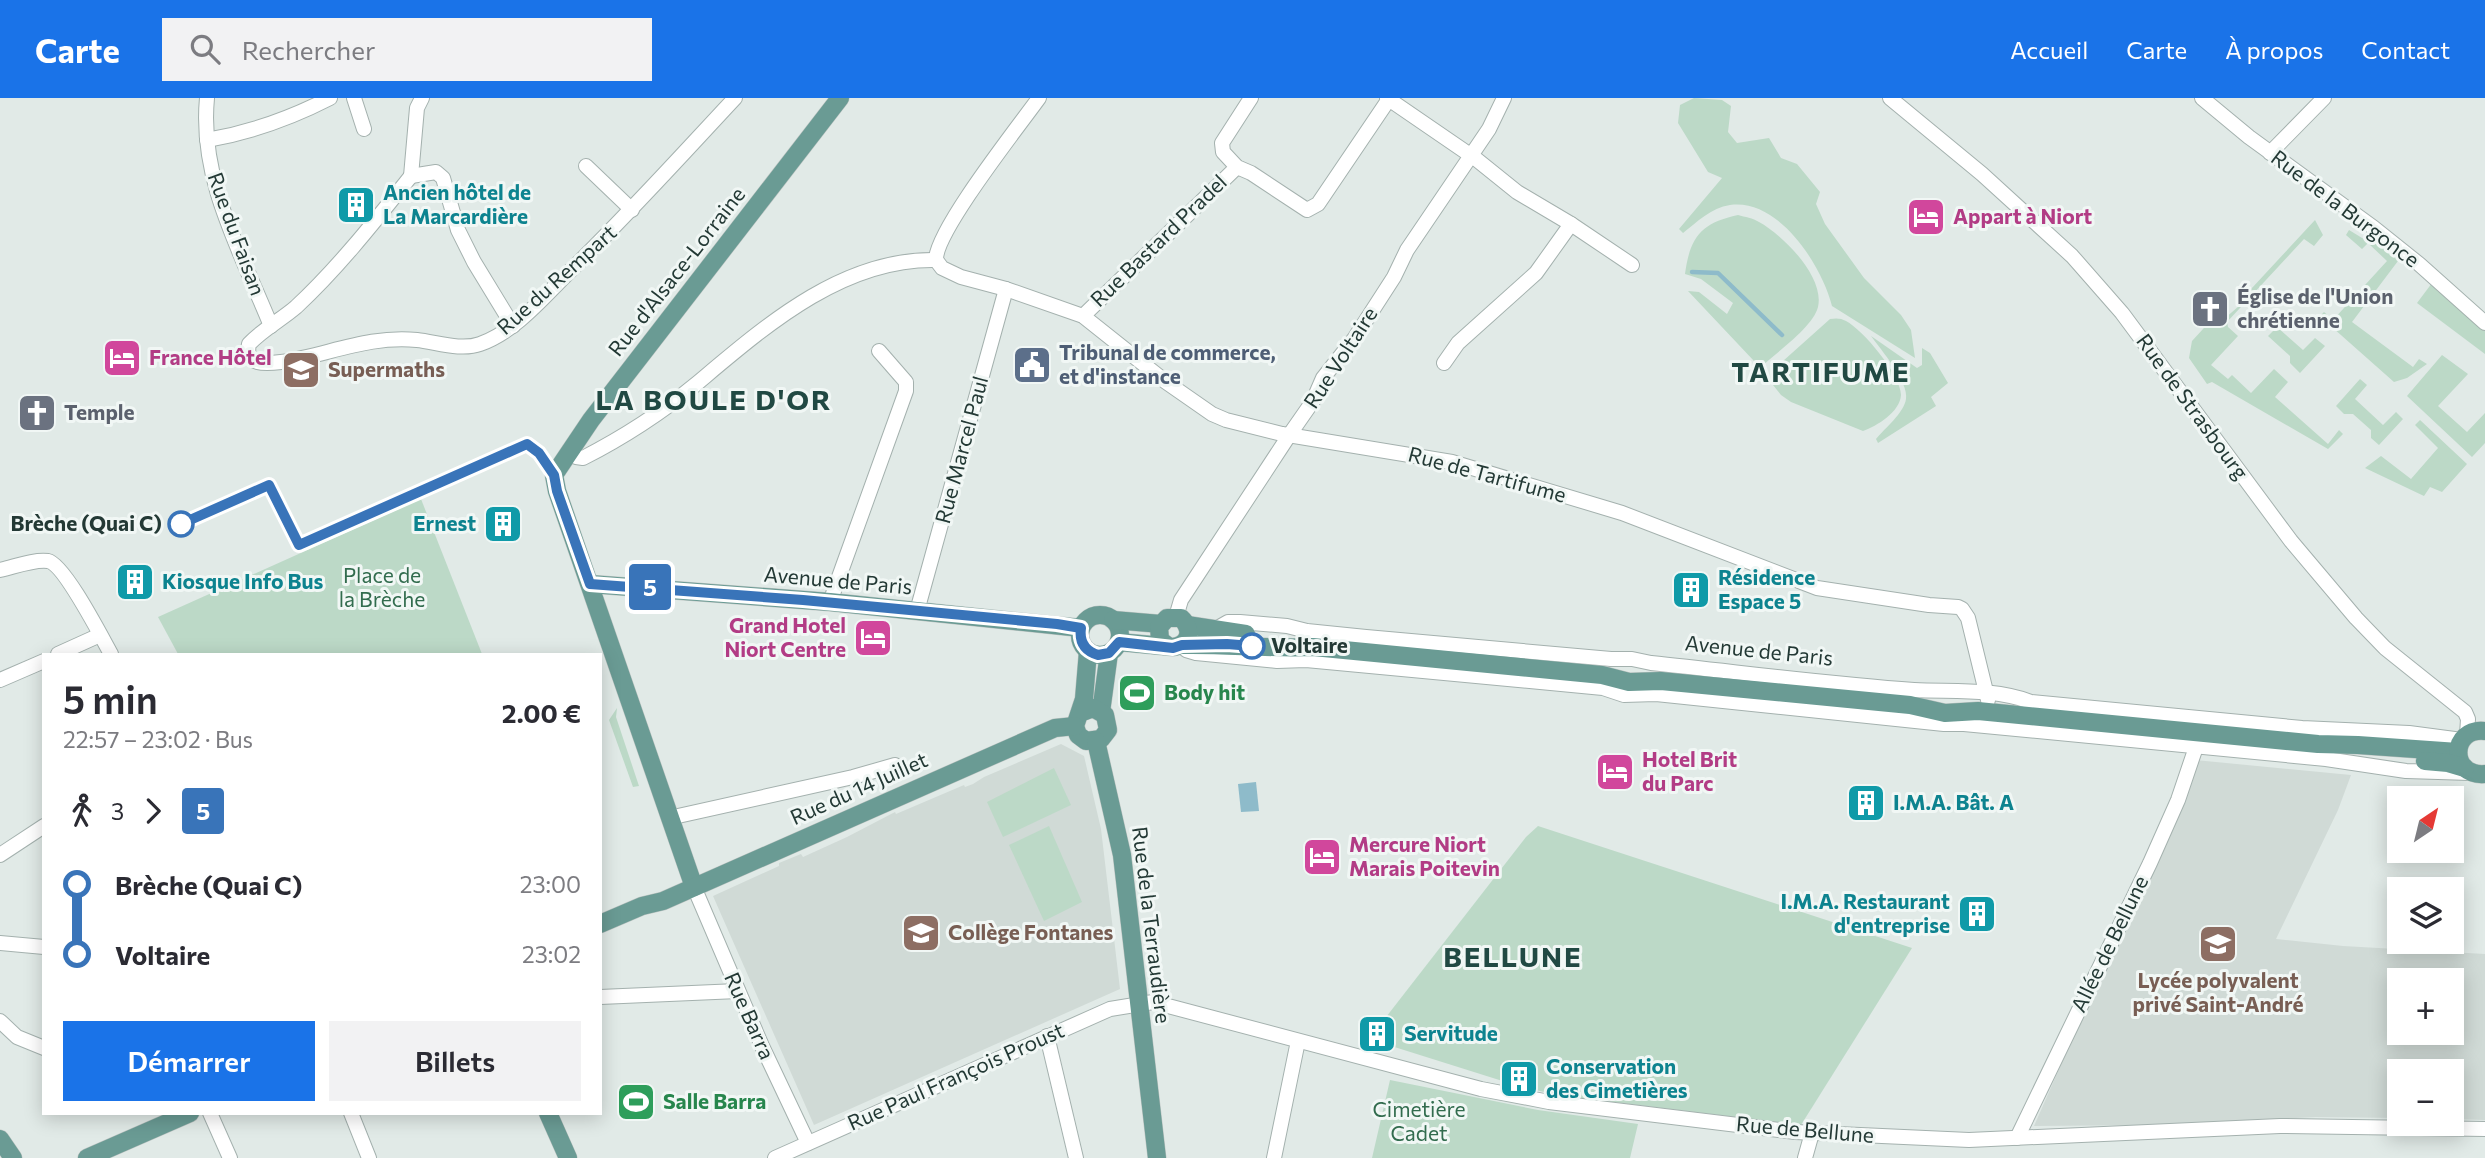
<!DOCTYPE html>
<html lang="fr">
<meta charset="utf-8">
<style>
:root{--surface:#fff;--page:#f2f2f3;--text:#2b2b33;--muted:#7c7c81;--accent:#1a73e8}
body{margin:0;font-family:Commissioner,sans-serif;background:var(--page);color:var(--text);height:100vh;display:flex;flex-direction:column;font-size:26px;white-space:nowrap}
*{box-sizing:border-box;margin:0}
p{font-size:23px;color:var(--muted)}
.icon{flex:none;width:38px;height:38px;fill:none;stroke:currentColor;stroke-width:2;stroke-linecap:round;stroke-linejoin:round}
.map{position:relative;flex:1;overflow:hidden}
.panel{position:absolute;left:42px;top:555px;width:560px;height:462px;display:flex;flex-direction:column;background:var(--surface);border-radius:0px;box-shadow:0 4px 18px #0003}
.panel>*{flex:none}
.badge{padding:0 14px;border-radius:5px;font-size:24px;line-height:46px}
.needle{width:46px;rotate:35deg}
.buttons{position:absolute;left:2387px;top:688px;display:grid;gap:14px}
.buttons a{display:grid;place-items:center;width:77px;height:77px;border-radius:0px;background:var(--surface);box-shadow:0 4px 18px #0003;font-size:35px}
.map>.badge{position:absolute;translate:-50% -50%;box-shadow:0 0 0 4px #fff}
.legs{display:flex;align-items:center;gap:10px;height:77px;padding:0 21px;font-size:23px}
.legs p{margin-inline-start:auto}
.summary{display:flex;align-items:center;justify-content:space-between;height:119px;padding:0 21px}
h1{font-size:38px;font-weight:600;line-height:52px}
.button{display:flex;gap:14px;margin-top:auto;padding:14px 21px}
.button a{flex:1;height:80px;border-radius:0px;background:var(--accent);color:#fff;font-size:28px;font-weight:600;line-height:80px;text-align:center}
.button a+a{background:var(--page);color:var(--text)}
ul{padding:0 21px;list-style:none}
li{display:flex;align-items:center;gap:24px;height:70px;font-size:26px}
li i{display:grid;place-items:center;width:10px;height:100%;margin:0 9px;background:currentColor}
li i::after{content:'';width:18px;height:18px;margin:-9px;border:5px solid;border-radius:50%;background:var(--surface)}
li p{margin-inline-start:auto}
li:first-child i{background:linear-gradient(#0000 50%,currentColor 0)}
li:last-child i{background:linear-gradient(currentColor 50%,#0000 0)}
header{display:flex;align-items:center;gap:42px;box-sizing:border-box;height:98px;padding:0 35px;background:var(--accent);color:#fff}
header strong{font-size:33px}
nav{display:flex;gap:38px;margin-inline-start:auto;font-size:24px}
.search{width:490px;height:63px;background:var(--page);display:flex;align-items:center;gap:18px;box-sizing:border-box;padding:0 24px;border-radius:0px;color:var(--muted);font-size:26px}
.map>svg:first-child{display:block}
.built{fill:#d0dad6;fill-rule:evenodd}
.green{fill:#bcd9c7}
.water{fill:#8ebbca}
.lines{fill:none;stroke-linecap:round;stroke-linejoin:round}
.stream{stroke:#8ebbca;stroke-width:4.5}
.minor-casing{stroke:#a4b1ae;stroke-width:16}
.major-casing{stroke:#bdc4c2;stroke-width:19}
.minor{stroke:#fff;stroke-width:14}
.major{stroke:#6a9b94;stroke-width:18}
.line-1-casing{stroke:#fff;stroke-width:16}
.line-1{stroke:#3974b9;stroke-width:10}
.stop-1-dot{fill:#fff;stroke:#3974b9;stroke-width:3.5}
.labels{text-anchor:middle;stroke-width:6;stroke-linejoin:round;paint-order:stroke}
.culture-label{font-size:21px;font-weight:bold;fill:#0d838f;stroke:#f1f7f5;text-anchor:start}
.street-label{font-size:21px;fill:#233935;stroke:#f1f7f5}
.hotel-label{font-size:21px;font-weight:bold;fill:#b23c85;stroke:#f1f7f5;text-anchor:start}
.worship-label{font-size:21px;font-weight:bold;fill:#5b616d;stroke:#f1f7f5;text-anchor:start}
.service-label{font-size:21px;font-weight:bold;fill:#4e5e75;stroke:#f1f7f5;text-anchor:start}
.education-label{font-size:21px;font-weight:bold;fill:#785e54;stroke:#f1f7f5;text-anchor:start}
.stop-label{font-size:21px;font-weight:bold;fill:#233935;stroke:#f1f7f5;text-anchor:end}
.park-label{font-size:21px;fill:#326c4e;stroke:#f1f7f5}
.leisure-label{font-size:21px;font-weight:bold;fill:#27864d;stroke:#f1f7f5;text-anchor:start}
.district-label{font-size:28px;font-weight:bold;letter-spacing:2px;fill:#214943;stroke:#f1f7f5}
</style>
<header>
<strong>Carte</strong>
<div class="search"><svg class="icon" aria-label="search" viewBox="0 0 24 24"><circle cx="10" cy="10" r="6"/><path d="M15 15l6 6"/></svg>Rechercher</div>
<nav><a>Accueil</a><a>Carte</a><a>À propos</a><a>Contact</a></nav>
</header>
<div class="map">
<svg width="2485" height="1060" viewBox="0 0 2485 1060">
<rect width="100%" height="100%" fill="#e1eae7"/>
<g class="built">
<polygon points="1061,646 1084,658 1101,731 1120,891 814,1027 713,798 779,768 779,765 801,756 803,759 847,739 895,714 896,716 964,687 965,689 973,686 984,679"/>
<path d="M2195,662L2351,677L2338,712L2276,841L2343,848L2485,856V1022L2452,1021V973H2399V1020L2316,1019L2159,1027L2034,1028ZM2399,882H2452V934H2399Z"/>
</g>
<g class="green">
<path d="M1694,0L1722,2L1731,8L1728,34L1737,45L1769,40L1781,60L1797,66L1820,94L1816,106L1825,126L1864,180L1901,217L1911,232L1915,260L1832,208C1822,168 1779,100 1730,107C1711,110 1697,124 1683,135L1679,131L1722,80L1708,74L1678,25L1680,7Z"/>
<path d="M1738,117C1745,119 1753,120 1759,124C1783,137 1825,179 1818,209C1813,229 1777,254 1762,268L1754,263L1688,193L1699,194L1727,216L1733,205L1701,181L1685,176C1690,139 1701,125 1738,117Z"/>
<polygon points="2315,122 2323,137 2314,148 2304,141 2227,224 2228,229 2238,238 2211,267 2228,281 2232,277 2251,295 2274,271 2288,284 2275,299 2328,346 2339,332 2343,336 2328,351 2212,284 2207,286 2189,260 2192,243 2214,219 2218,222 2219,227 2224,227 2224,221 2239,208 2239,204"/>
<polygon points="2349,132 2367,143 2372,138 2401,159 2352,224 2413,269 2419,261 2427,266 2407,280 2394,284 2324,222 2321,217 2324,214 2333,222 2387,163 2368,145 2362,151 2346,137"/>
<polygon points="2432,185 2485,233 2485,256 2417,205"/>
<path d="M1830,221C1836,220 1841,220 1846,223C1863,232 1901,277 1901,297C1900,314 1877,328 1863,333L1791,304L1781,297L1769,282L1772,273Z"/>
<polygon points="2277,229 2303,252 2315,240 2325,248 2300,275 2290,265 2290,258 2268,238"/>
<path d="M1871,238L1917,270L1922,267V250L1930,255L1948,285L1931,299L1936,308L1878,345L1876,341C1885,330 1904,315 1906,301C1909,284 1881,252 1871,238Z"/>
<polygon points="2442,257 2468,276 2438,308 2467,334 2485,315 2485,345 2472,359 2407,298"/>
<polygon points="2360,281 2367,287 2355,301 2383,327 2396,314 2403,321 2379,347 2371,340 2371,332 2353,316 2344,316 2336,308"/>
<polygon points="2420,322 2467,366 2442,394 2430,389 2424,398 2365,370 2381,358 2411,381 2438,350 2415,327"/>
<polygon points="421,401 482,556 178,556 158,519"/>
<polygon points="617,610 616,619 639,688 633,689 609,622"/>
<polygon points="1054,670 1071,707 1003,739 987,704"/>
<polygon points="1049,728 1082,804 1044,823 1009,747"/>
<polygon points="1538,728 1912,850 1801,1027 1556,997 1512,986 1369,941 1526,739"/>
<polygon points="1390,982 1538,1012 1638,1026 1630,1060 1372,1060"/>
</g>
<polygon class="water" points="1256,684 1259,713 1241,714 1238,686"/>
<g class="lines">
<polyline class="stream" points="1692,174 1718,175 1782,237"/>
<defs>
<g id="minor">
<path d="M207,0C199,82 241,154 271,228"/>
<polyline points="354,0 364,31"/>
<polyline points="1251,0 1222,45 1223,54 1237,69 1251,75 1307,112 1318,106 1389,1"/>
<polyline points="1387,0 1476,61 1517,94 1571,126 1632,167"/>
<polyline points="1890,0 1982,76 2072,158 2122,215 2291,443 2356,520 2385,550 2465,614 2468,621 2467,637"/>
<polyline points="2202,0 2249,39 2374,130 2419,166 2485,225"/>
<path d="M207,42C248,35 293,19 330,0"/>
<polyline points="2270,55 2324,0"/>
<polyline points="586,68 632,112"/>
<path d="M411,78C375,123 338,170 296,209C281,222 263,231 249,246C244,268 266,266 281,264C328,257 369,237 417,242C436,244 461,253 480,246C514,234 541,202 566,177C625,120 679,60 735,0"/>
<polyline points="411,78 436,74 443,80 458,132 474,164 513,228"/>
<polyline points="411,78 417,10 422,0"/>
<polyline points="936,162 942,170 961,179 1006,191 1083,218 1166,284 1212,316 1226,322 1282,336 1452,364 1622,415 1817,490 1929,507 1958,509 1962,511 1968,520 1988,602"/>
<path d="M936,162C935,134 1018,29 1039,0"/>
<polyline points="1083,218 1237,69"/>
<polyline points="1444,265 1458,245 1536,175 1571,126"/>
<path d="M569,353L576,359L583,360C622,340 661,315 695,287C763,230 841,160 936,162"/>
<path d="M0,472C14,469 34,461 48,463C64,466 102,540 111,556"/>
<polyline points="830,504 906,293 906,284 879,253"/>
<polyline points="917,513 1006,191"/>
<polyline points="1176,519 1181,502 1290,336 1313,303 1323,280 1354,241 1394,179 1407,152 1489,31 1504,0"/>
<path d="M1214,532L1228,524H1240L1287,528L1307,533L1366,539L1611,561H1632L1651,565C1738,574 1826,586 1914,592C1953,594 1994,590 2031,604L2302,630L2409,635L2462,642"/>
<polyline points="1186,552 1196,555 1277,563 1306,562 1603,590 1624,597 1656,596 1944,626 1964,626 2326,661 2406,673 2470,675"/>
<polyline points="58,556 100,537"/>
<polyline points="0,582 44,563"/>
<polyline points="669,720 853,679 895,667"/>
<polyline points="0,757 44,728"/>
<polyline points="694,789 762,948 808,1045"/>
<polyline points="0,845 44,849"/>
<polyline points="600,899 738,893"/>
<polyline points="0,923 17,939 44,950"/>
<polyline points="1047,938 1076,1060"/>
<polyline points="210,1015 230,1060"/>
<polyline points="351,1015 369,1060"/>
<polyline points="2017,1040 2150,765 2178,702 2196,649"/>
<polyline points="775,1060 1110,911 1153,904 1481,991 1549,1004 1795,1034 1969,1042 2280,1028 2485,1031"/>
<polyline points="1274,1060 1298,943"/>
<polyline points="1805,1060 1812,1035"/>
</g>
<g id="major">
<polyline points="590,486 830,504 1081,530"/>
<circle cx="1100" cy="537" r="20"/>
<polyline points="1113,522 1161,526"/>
<polyline points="1187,527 1246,536"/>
<path d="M1119,544L1173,549C1190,547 1193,531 1181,520H1167L1159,529L1160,542L1168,548"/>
<path d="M1182,547C1226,546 1269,551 1313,549L1602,577L1629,584L1661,583L1910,607L1945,615L1978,613L2318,646L2358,647L2458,654"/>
<polyline points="1101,614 1109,555"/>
<polyline points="1080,615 1093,610 1105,617 1108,632 1101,641 1086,643 1078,637 1075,628 1084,601 1088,553"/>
<path d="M2485,633C2450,629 2449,679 2485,676"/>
<polyline points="1096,643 1122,757 1157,1060"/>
<polyline points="2425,663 2448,665 2465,670"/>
<polyline points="694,789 557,393 554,377 591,322 840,0"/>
<polyline points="600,826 642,808 663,803 1055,630 1075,628"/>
<polyline points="548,1015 568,1060"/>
<polyline points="0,1041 13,1060"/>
<polyline points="87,1060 190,1015"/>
</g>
</defs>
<use href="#minor" class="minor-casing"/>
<use href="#major" class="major-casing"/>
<use href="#minor" class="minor"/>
<use href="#major" class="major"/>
</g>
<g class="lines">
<defs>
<path id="line-1" d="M181,426L269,387L299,447L527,346L539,355L554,377L557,393L590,486L803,502L1057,526L1081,530C1079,544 1085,553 1098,557L1109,555L1119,544L1173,550L1182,547L1227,546L1252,548"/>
</defs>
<use href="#line-1" class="line-1-casing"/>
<use href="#line-1" class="line-1"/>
</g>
<defs>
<symbol id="building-square" viewBox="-11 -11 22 22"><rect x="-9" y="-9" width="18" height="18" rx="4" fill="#0f9aa8" stroke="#f1f7f5"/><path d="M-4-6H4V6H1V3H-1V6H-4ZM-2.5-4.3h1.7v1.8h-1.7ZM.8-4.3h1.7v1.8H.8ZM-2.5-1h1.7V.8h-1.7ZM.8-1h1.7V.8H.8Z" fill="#fff"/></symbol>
<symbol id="hotel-square" viewBox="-11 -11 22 22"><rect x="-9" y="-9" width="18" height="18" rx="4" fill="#d1479c" stroke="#f1f7f5"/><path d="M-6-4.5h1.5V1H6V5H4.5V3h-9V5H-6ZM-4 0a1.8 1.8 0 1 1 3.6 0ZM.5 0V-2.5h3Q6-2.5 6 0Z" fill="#fff"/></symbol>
<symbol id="church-square" viewBox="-11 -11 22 22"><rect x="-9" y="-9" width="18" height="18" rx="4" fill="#6b7280" stroke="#f1f7f5"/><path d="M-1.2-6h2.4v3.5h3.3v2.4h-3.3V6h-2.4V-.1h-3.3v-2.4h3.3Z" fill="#fff"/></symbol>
<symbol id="civic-square" viewBox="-11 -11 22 22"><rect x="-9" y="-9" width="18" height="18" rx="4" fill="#5c6f8a" stroke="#f1f7f5"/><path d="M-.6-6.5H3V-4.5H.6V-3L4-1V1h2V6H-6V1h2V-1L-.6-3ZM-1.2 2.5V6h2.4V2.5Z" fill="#fff"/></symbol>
<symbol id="school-square" viewBox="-11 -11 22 22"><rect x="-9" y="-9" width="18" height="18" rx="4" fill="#8d6e63" stroke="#f1f7f5"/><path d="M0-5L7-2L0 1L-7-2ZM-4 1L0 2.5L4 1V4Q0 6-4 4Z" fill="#fff"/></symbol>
<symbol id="stadium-square" viewBox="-11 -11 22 22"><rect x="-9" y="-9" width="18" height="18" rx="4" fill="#2e9e5b" stroke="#f1f7f5"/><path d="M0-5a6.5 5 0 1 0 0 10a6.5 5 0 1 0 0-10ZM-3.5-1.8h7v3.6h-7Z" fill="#fff"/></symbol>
</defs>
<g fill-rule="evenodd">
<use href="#building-square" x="334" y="85" width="44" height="44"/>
<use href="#hotel-square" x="1904" y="97" width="44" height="44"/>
<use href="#church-square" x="2188" y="189" width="44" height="44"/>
<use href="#hotel-square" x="100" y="238" width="44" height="44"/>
<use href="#civic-square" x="1010" y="245" width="44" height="44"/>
<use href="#school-square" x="279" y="250" width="44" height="44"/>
<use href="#church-square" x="15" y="293" width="44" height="44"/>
<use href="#building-square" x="481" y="404" width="44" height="44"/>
<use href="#building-square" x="113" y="462" width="44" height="44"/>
<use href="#building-square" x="1669" y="470" width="44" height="44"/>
<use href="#hotel-square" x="851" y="518" width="44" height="44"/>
<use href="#stadium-square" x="1115" y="573" width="44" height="44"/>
<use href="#hotel-square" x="1593" y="652" width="44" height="44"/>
<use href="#building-square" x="1844" y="683" width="44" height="44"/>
<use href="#hotel-square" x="1300" y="737" width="44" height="44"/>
<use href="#building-square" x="1955" y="794" width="44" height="44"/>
<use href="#school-square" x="899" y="813" width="44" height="44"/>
<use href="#school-square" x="2196" y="824" width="44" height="44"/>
<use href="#building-square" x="1355" y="914" width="44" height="44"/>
<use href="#building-square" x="1497" y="959" width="44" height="44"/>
<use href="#stadium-square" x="614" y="982" width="44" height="44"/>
</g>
<g class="stop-1-dot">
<circle cx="181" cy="426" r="12"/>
<circle cx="1252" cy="548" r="12"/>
</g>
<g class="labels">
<g class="culture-label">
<text x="383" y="102">Ancien hôtel de<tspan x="383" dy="24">La Marcardière</tspan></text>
<text x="476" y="433" text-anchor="end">Ernest</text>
<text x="1718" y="487">Résidence<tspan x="1718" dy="24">Espace 5</tspan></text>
<text x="162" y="491">Kiosque Info Bus</text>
<text x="1893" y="712">I.M.A. Bât. A</text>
<text x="1950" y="811" text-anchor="end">I.M.A. Restaurant<tspan x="1950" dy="24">d'entreprise</tspan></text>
<text x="1404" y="943">Servitude</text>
<text x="1546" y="976">Conservation<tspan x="1546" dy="24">des Cimetières</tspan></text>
</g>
<g class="street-label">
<text transform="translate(2345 111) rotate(37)" y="7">Rue de la Burgonce</text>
<text transform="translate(236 136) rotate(70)" y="7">Rue du Faisan</text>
<text transform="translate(1159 143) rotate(-44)" y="7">Rue Bastard Pradel</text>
<text transform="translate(677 174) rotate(-52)" y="7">Rue d'Alsace-Lorraine</text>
<text transform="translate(557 182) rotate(-42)" y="7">Rue du Rempart</text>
<text transform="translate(1341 260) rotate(-57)" y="7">Rue Voltaire</text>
<text transform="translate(2192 309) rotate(54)" y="7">Rue de Strasbourg</text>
<text transform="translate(962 352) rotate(-75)" y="7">Rue Marcel Paul</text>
<text transform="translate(1487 377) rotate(15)" y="7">Rue de Tartifume</text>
<text transform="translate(838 483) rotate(5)" y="7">Avenue de Paris</text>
<text transform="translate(1759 553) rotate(6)" y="7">Avenue de Paris</text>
<text transform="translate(859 691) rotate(-24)" y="7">Rue du 14 Juillet</text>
<text transform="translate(1151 827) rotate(83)" y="7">Rue de la Terraudière</text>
<text transform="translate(2110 846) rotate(-64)" y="7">Allée de Bellune</text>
<text transform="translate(749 918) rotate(66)" y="7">Rue Barra</text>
<text transform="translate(956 979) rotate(-24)" y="7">Rue Paul François Proust</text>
<text transform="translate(1805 1032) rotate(5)" y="7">Rue de Bellune</text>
</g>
<g class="hotel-label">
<text x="1953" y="126">Appart à Niort</text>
<text x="149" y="267">France Hôtel</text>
<text x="846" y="535" text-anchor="end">Grand Hotel<tspan x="846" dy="24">Niort Centre</tspan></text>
<text x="1642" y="669">Hotel Brit<tspan x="1642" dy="24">du Parc</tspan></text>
<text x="1349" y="754">Mercure Niort<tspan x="1349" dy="24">Marais Poitevin</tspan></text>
</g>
<g class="worship-label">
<text x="2237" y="206">Église de l'Union<tspan x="2237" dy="24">chrétienne</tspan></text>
<text x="64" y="322">Temple</text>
</g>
<g class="service-label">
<text x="1059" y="262">Tribunal de commerce,<tspan x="1059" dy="24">et d'instance</tspan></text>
</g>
<g class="education-label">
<text x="328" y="279">Supermaths</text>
<text x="948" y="842">Collège Fontanes</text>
<text x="2218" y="890" text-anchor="middle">Lycée polyvalent<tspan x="2218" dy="24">privé Saint-André</tspan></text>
</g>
<g class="stop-label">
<text x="162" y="433">Brèche (Quai C)</text>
<text x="1271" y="555" text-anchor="start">Voltaire</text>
</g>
<g class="park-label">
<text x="382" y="485">Place de<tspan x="382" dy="24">la Brèche</tspan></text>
<text x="1419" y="1019">Cimetière<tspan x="1419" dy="24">Cadet</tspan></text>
</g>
<g class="leisure-label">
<text x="1164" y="602">Body hit</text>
<text x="663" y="1011">Salle Barra</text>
</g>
<g class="district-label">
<text x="1821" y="284">TARTIFUME</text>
<text x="714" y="312">LA BOULE D'OR</text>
<text x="1513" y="869">BELLUNE</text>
</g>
</g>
</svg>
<div class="buttons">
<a><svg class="needle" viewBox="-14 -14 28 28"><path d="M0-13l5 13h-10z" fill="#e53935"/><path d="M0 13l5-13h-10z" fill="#7c7c81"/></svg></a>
<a><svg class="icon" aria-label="layers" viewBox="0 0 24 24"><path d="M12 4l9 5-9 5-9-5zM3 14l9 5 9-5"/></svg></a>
<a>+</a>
<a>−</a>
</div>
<b class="badge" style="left:650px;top:489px;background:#3974b9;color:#fff">5</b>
<section class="panel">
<div class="summary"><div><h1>5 min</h1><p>22:57 – 23:02 · Bus</p></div><b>2.00 €</b></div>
<div class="legs"><svg class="icon" aria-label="walk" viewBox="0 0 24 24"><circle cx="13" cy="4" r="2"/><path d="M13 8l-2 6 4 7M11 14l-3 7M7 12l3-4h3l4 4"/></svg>3<svg class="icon" aria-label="forward" viewBox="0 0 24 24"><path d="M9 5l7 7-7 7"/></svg><b class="badge" style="background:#3974b9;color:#fff">5</b></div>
<ul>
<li><i style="color:#3974b9"></i><b>Brèche (Quai C)</b><p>23:00</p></li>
<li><i style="color:#3974b9"></i><b>Voltaire</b><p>23:02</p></li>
</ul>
<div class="button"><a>Démarrer</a><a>Billets</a></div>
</section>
</div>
